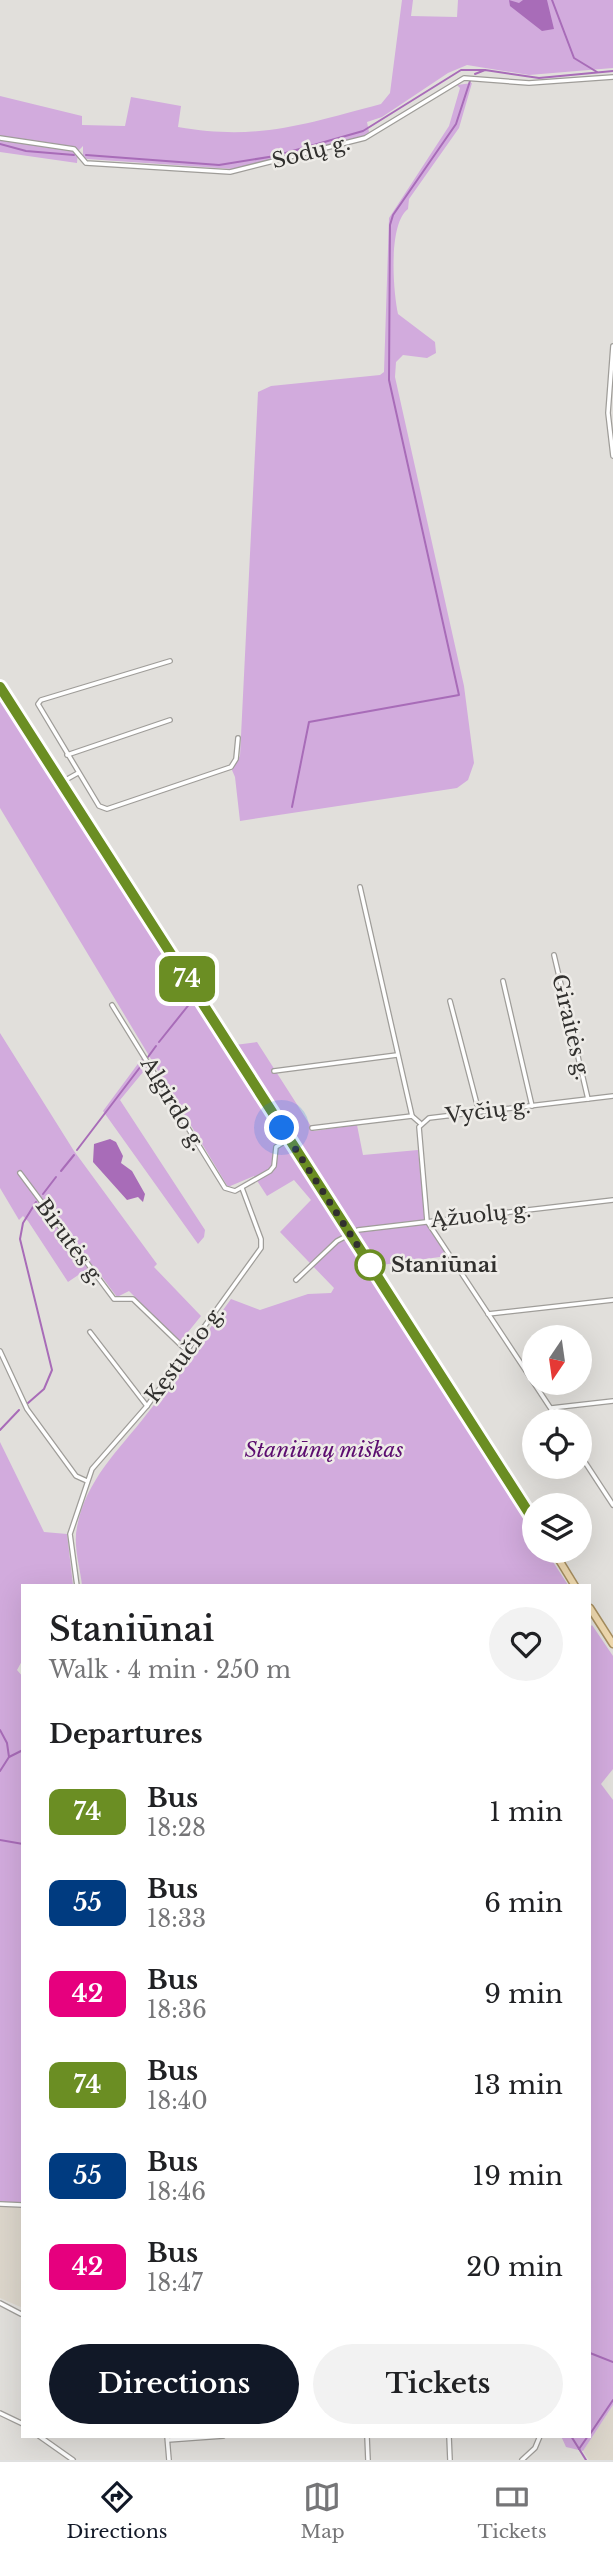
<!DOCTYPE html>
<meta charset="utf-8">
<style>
:root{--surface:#fff;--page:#f2f2f2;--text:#202124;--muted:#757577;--line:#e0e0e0;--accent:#111827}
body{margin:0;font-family:"Libre Baskerville",serif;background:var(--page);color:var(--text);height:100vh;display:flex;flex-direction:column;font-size:26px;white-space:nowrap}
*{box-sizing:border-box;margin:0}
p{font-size:23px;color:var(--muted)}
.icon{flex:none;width:38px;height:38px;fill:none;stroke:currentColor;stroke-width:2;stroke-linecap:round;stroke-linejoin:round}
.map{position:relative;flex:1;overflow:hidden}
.panel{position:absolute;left:21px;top:1584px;width:570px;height:854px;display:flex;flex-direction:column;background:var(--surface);border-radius:0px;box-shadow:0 7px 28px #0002}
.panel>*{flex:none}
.badge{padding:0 14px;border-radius:10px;font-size:24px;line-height:46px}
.needle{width:46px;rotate:193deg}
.controls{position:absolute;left:522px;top:1325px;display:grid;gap:14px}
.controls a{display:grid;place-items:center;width:70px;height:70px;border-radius:50%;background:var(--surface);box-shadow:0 7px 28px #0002;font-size:35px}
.you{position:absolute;width:35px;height:35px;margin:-18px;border:5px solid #fff;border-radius:50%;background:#1a73e8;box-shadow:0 0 0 10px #1a73e833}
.map>.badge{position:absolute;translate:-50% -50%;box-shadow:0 0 0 4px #fff}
h2{padding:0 28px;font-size:26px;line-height:63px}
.round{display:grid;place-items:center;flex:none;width:74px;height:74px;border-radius:37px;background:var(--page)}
.head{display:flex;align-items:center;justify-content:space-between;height:119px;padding:0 28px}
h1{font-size:33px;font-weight:600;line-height:52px}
.button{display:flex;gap:14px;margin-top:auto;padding:14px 28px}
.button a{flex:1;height:80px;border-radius:42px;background:var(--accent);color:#fff;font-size:28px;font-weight:600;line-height:80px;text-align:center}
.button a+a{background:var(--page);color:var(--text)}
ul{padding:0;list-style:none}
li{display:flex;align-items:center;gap:21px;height:91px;padding:0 28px}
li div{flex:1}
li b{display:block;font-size:26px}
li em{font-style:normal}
li .badge{min-width:77px;font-weight:700;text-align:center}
.dock{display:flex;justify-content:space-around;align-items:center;height:98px;border-top:2px solid var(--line);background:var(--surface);font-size:19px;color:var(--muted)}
.dock a{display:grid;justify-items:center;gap:4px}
.dock .current{color:var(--accent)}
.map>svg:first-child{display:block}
.built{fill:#dcd6cb}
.green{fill:#d2abdd}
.water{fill:#a86cb8}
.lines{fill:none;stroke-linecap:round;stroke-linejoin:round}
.stream{stroke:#a86cb8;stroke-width:2}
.street-casing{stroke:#9f9d99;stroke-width:6}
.primary-casing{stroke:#a68e5f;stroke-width:9}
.street{stroke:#fff;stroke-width:3.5}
.primary{stroke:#efd9af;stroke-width:6}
.line-casing{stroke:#fff;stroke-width:16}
.line{stroke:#6b8e23;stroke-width:10}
.walk{stroke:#31302e;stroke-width:7;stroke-dasharray:0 12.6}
.stop-dot{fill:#fff;stroke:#6b8e23;stroke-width:3.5}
.labels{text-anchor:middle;stroke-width:5;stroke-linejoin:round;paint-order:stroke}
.street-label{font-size:21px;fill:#31302e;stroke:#eeece8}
.stop-label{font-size:21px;font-weight:bold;fill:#31302e;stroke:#eeece8;text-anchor:start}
.park-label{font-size:21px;font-style:italic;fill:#5c0d6f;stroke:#eeece8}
</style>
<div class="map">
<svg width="613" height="2460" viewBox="0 0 613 2460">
<rect width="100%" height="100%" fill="#e1dfdb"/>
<g class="built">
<polygon points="0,2204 23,2205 23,2308 0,2298"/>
<polygon points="613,2405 613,2460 589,2460 583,2451"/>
</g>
<g class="green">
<path d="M402,0H413L411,16L457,17L458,0H613V68L529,75L467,65L448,73L382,117L367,122L369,132L362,137L233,169L87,159L83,157V146L78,151L77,163L0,152V96L82,116V125L125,126L131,97L181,106L178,127C258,141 305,124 381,104L390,93Z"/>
<path d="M472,83L459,128L409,199L408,209C388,224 393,291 398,314L435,342L436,353L427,358L403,355L396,362L395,377L464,686L474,763L468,780L457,788L240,821L235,777L232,770L240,756L258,392L271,386L380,375L384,372L389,218L449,126L460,88L457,85Z"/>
<path d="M0,697L534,1531V1550L546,1551L568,1585H82C80,1567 73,1546 77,1527C86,1480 118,1451 146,1415C176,1378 203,1337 231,1299L260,1310L308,1294L331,1293L334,1288L280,1232L311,1200L294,1180L267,1196L254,1176L228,1187L0,808Z"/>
<polygon points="0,1033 74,1151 157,1264 154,1267 201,1316 180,1342 129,1291 117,1297 93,1265 68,1282 28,1221 23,1216 19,1220 0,1188"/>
<polygon points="257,1042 314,1131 357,1125 363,1155 418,1150 426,1224 447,1256 374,1266 235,1045"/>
<polygon points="143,1057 148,1066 120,1100 205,1230 204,1237 198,1244 103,1111"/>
<polygon points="0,1442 44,1532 67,1534 73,1585 23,1586 23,1659 17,1670 23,1677 23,2205 0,2204"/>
<polygon points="592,1625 613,1656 613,1769 601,1784 613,1800 613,2405 583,2451 566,2447 561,2436 590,2436 590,1627"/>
</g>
<g class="water">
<polygon points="509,0 519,3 523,0 547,0 554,29 542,31 510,6"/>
<polygon points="110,1139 116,1142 123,1156 121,1163 132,1171 145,1194 143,1202 138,1197 127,1200 93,1162 94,1144"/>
</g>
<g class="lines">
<g class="stream">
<polyline points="552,0 574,58 597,72"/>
<polyline points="475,74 485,70 539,78 613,71"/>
<polyline points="0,144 26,151 74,155"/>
<polyline points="86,155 219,165 275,156 363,131 461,70 485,70"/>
<polyline points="292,807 309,722 459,695 389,380 390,225 393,215 456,124 470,81"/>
<polyline points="159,1042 191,1002"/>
<polyline points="148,1057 156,1046"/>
<polyline points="77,1150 144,1062"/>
<polyline points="61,1171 74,1155"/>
<polyline points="43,1194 56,1177"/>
<polyline points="28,1403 44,1389 52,1370 20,1239 23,1223 36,1202"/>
<polyline points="0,1430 19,1410"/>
<polyline points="0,1730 7,1743 9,1757 0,1771"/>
<polyline points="9,1757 23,1750"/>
<polyline points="0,1840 23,1844"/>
<polyline points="590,2353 613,2362"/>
<polyline points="590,2434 613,2400"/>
<polyline points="571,2436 586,2460"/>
<polyline points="579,2449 588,2436"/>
</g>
<defs>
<g id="street">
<polyline points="0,138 74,149 86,163 230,172 365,138 464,78 529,83 613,77"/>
<polyline points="613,346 608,413 613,456"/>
<polyline points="170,661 41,700 38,704 99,806 107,809 231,767 236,759 238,738"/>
<polyline points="67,755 170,720"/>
<polyline points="62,782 78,773"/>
<polyline points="360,887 412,1116"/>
<polyline points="554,955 588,1099"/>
<polyline points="503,981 532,1106"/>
<polyline points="450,1001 479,1112"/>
<polyline points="112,1005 225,1188 235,1191 270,1171 274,1166 276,1147 289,1139"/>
<polyline points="274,1071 397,1055"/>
<polyline points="312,1128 412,1116 420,1123"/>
<polyline points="20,1173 114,1299 133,1299 188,1352"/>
<polyline points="296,1280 337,1241 358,1230 613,1200"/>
<polyline points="488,1314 613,1300"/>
<polyline points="90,1332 147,1406"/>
<polyline points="0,1351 27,1409 76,1476 87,1481"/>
<polyline points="551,1408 613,1401"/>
<polyline points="559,1421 427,1221 419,1127 429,1118 613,1096"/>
<polyline points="579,1453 613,1505"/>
<polyline points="77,1586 70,1534 92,1469 147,1406 261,1248 261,1239 242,1188"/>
<polyline points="0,2204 23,2205"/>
<polyline points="0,2303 21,2314"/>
<polyline points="0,2413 23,2424"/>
<polyline points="39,2436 73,2460"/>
<polyline points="167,2436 169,2460"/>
<polyline points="367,2436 368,2460"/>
<polyline points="449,2436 450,2460"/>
<polyline points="168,2440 223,2436"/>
<polyline points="522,2460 535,2448 540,2436"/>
</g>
<g id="primary">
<polyline points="0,687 534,1521"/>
<polyline points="553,1550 575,1586"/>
<polyline points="590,1608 613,1644"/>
</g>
</defs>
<use href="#street" class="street-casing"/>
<use href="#primary" class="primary-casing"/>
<use href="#street" class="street"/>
<use href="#primary" class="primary"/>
</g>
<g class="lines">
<defs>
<polyline id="line" points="0,687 534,1521"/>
</defs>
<use href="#line" class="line-casing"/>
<use href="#line" class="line"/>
<polyline class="walk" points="282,1128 370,1265"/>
</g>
<circle class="stop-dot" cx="370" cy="1265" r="14"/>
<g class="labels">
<g class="street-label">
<text transform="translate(311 152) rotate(-14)" y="7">Sodų g.</text>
<text transform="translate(571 1027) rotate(77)" y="7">Giraitės g.</text>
<text transform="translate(173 1104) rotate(59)" y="7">Algirdo g.</text>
<text transform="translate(488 1111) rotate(-7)" y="7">Vyčių g.</text>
<text transform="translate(481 1215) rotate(-6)" y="7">Ąžuolų g.</text>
<text transform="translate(70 1242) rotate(54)" y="7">Birutės g.</text>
<text transform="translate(185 1354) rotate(-53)" y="7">Kęstučio g.</text>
</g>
<g class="stop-label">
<text x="391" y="1272">Staniūnai</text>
</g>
<g class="park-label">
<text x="324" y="1457">Staniūnų miškas</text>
</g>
</g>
</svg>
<div class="controls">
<a><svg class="needle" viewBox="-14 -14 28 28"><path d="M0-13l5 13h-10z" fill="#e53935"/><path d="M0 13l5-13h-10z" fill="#757577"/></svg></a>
<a><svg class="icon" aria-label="locate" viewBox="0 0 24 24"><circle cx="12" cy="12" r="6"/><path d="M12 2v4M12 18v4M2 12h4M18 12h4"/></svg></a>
<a><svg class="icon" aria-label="layers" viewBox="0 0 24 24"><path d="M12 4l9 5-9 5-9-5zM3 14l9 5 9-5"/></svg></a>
</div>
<div class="you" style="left:282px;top:1128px"></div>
<b class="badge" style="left:187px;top:979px;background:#6b8e23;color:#fff">74</b>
<section class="panel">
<div class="head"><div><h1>Staniūnai</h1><p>Walk · 4 min · 250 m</p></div><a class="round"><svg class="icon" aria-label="heart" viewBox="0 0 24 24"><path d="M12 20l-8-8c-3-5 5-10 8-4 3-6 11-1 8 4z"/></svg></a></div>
<h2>Departures</h2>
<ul>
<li><span class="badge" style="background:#6b8e23;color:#fff">74</span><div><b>Bus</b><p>18:28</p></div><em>1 min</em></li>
<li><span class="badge" style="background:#003b80;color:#fff">55</span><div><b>Bus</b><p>18:33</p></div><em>6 min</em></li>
<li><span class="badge" style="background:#e6007e;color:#fff">42</span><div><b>Bus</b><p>18:36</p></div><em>9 min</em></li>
<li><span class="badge" style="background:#6b8e23;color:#fff">74</span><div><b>Bus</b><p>18:40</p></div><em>13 min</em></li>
<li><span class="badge" style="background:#003b80;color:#fff">55</span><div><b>Bus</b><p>18:46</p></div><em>19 min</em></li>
<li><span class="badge" style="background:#e6007e;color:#fff">42</span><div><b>Bus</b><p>18:47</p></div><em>20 min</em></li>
</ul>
<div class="button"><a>Directions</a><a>Tickets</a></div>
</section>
</div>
<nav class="dock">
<a class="current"><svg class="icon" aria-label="directions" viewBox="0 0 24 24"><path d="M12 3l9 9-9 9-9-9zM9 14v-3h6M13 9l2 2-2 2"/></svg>Directions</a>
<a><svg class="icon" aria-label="map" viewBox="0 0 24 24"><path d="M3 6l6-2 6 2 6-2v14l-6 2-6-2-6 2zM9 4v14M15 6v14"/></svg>Map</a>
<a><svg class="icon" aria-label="tickets" viewBox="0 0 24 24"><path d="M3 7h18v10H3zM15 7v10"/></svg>Tickets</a>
</nav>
